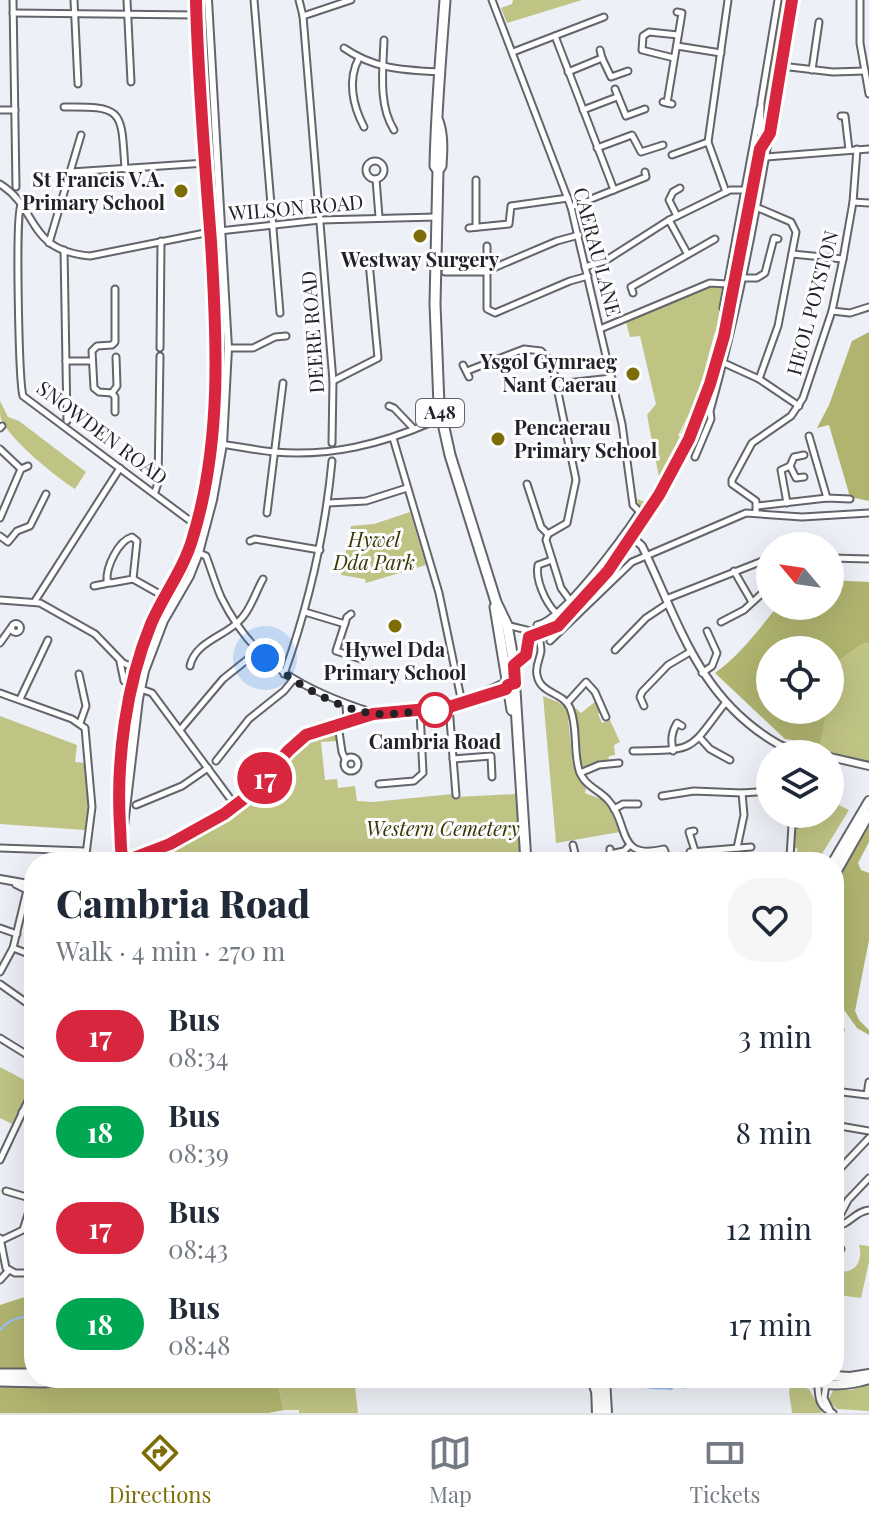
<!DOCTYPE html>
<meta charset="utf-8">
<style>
:root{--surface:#fff;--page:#f6f6f7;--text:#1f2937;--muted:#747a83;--line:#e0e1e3;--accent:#7d6d07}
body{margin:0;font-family:"Playfair Display",serif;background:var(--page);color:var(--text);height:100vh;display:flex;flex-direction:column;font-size:30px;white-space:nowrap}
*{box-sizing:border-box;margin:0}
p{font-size:26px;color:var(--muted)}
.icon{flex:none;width:44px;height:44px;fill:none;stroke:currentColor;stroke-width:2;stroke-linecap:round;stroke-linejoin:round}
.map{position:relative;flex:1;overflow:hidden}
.details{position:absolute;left:24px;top:852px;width:820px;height:536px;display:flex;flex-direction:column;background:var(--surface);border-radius:32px;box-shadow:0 8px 32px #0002}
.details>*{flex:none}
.badge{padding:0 16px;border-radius:26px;font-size:28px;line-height:52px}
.needle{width:52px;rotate:299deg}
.controls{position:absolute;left:756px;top:532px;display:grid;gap:16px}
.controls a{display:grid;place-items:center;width:88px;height:88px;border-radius:50%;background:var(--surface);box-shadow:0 8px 32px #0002;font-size:40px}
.you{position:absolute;width:40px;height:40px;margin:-20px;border:6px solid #fff;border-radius:50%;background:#1a73e8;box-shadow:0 0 0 12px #1a73e833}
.map>.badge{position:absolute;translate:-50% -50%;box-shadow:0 0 0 4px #fff}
.round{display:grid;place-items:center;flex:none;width:84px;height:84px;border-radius:32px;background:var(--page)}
.summary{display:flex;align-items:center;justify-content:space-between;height:136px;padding:0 32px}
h1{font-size:38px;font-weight:800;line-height:60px}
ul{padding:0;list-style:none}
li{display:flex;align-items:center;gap:24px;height:96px;padding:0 32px}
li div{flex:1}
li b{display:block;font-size:30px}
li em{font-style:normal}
li .badge{min-width:88px;font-weight:700;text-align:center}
.tab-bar{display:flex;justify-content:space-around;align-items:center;height:112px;border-top:2px solid var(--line);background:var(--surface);font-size:22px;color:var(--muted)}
.tab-bar a{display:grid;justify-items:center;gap:4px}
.tab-bar .active{color:var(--accent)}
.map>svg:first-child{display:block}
.green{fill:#bfc384}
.forest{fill:#b0b46f}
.water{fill:#9bbef8}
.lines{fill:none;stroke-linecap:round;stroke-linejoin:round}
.stream{stroke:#9bbef8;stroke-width:2}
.minor-casing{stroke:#63656b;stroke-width:9}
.tertiary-casing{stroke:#63656b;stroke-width:10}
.primary-casing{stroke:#63656b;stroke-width:12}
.trunk-casing{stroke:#63656b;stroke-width:13}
.minor{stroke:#fff;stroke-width:5}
.tertiary{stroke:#fff;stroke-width:6}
.primary{stroke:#fff;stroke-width:8}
.trunk{stroke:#fff;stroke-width:9}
.line-casing{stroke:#fff;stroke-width:18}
.line{stroke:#d7263d;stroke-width:12}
.walk{stroke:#222326;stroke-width:8;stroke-dasharray:0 14.4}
.poi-dot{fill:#7d6d07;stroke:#fdfdff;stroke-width:3}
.stop-dot{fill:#fff;stroke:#d7263d;stroke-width:4}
.labels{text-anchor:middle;stroke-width:6;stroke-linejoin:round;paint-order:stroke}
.shield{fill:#fdfdff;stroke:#646467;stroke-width:2}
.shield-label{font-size:18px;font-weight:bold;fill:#222326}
.poi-label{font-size:20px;font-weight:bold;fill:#222326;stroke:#fdfdff;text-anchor:end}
.street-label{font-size:20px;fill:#222326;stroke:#fdfdff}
.park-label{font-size:20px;font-style:italic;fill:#373800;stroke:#fdfdff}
.stop-label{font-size:20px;font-weight:bold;fill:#222326;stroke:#fdfdff}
</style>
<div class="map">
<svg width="869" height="1413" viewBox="0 0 869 1413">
<rect width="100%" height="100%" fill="#edf0f6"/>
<g class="green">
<polygon points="513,0 582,0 507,23 501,8 512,4"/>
<polygon points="780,0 790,0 767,134 767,108 764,101"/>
<polygon points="201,17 205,19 214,147 212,161 208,159"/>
<polygon points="731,270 734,271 723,334 715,332 704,370 715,337 722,338 688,436 681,433 689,413 678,436 686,440 670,459 668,458 669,460 666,476 647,508 640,509 637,499 645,502 659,477 647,415 656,404 640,336 630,337 626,322 713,284 724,289 720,309 724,309"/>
<path d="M0,401L8,417L19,421L86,472L75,489C56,477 10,440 1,419C0,415 0,406 0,401Z"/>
<polygon points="410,512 426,565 366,583 365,579 341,575 351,526 374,524"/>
<polygon points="869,643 869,762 819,750 825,710 830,710 830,667 862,644"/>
<polygon points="543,696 558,702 567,709 573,765 586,789 585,793 606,801 620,832 556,843"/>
<polygon points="596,701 601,712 598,714 602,723 610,720 620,742 614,745 615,755 609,756 608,762 582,767 572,705 581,713"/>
<polygon points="0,716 77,745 75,762 85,763 88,811 85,830 0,824"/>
<path d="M332,733L337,736V741L321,742L325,780L337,779L338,788L355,786L357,801L373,802L453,794L454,797L516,794L520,862H132C176,847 218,830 253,799C276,778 289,747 320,736L322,739V736Z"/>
<polygon points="833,802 849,810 817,862 793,862 798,849 794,847 794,829 815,824 826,814 830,814"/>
<polygon points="0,1067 32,1084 12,1124 0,1118"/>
<path d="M859,1245L869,1246V1262L861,1298L838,1295L834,1282L838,1273L836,1271C854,1275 864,1262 859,1245Z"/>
<polygon points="276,1378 354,1378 358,1413 299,1413 299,1410 284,1410"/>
<polygon points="869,1382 869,1411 837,1409 828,1400 834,1389 852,1390"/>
<polygon points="791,1384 809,1389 822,1413 792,1413 789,1392"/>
</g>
<g class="forest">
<polygon points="869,332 869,501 850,497 829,425 817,428 829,405 852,341"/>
<path d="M830,580L869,582V643L862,644L830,667V650H770V710H825L826,713L820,744L785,739L715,673C741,654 758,630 778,606H830Z"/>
<polygon points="869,818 869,842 858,863 861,870 869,873 869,940 855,1011 859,1020 869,1030 869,1035 857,1028 834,996 834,881"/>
<polygon points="34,1294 34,1371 0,1370 0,1305"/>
<polygon points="114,1378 276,1378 284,1410 268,1413 0,1413 0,1385 66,1385"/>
</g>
<path class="water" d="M628,1378H728L726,1381H690L683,1389L677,1384L672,1390C655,1389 641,1391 628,1378Z"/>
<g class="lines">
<path class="stream" d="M0,1330C10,1319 19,1316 34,1317"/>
<defs>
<g id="minor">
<polyline points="13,0 16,187"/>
<polyline points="74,0 78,84"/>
<polyline points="127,0 131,82"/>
<polyline points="254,0 280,313"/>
<polyline points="299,0 303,16 333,381 332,443"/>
<polyline points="492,0 571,207 622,424 633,505 645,517"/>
<polyline points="860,0 860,43 869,94"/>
<polyline points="13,13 196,15"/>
<polyline points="303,16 351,0"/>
<polyline points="555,36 614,190"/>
<path d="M384,40C383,69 378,105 394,130"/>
<polyline points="677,46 721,53"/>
<path d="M344,48C374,69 403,70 439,72"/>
<polyline points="600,50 602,58"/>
<polyline points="513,52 604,17"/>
<path d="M359,58C347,80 353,106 364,127"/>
<polyline points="674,58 642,50 643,36 649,32 678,35"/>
<polyline points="781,66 833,72 865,71"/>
<polyline points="812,70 819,22"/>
<polyline points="568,72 602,58 611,77 628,71"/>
<polyline points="615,89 626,116 645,109"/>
<polyline points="663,102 672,104"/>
<polyline points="667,103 682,13 677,12"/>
<path d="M64,107C125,106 121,111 125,169"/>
<polyline points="0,110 15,110"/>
<polyline points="583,110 617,97"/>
<polyline points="841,116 845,116 849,150"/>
<polyline points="597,148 632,135 641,152 663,145"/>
<polyline points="672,155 708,142"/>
<polyline points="766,157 869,149"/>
<circle cx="375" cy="170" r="9"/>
<polyline points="71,172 206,163"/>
<polyline points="376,179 379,217"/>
<polyline points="476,180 476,227"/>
<path d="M0,184C40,209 25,250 90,256L210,232L320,220L436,217"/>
<polyline points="726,192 708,142 728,0"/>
<polyline points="853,202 869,203"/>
<path d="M21,205C15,215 19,381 23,396L197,526"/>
<polyline points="571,207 646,177 645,172"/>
<polyline points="756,207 791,222 796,232 778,326 759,379"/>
<polyline points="677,216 669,200 673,192 680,188"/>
<polyline points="669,220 687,253"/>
<polyline points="469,228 509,224 511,206 568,198"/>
<polyline points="49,243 81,135"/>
<polyline points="487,246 487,309 495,313 570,281 588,276"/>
<polyline points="64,250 67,421"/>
<polyline points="792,254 843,259"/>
<polyline points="585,267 605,261 669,220 730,190 745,190"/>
<polyline points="445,272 484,272 557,241 579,235"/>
<polyline points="743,278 757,278 765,273 774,238 778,239"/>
<polyline points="633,293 631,287 715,239"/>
<polyline points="723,308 760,108"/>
<polyline points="832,311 850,313 869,307"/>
<polyline points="600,329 710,283 727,284"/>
<polyline points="160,348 161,241"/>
<polyline points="228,348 253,348 275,337 286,336"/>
<polyline points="66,361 92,361"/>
<polyline points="724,363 759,379 799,406"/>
<polyline points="463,365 469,377"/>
<polyline points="467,371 524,349 541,351 552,363 576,480 567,523 548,534"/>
<polyline points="333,381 378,358 369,262"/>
<polyline points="557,384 612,378"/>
<polyline points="112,393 99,392 94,388 92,351 97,346 112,345 115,342 115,289"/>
<polyline points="112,393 117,386 116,357"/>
<polyline points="112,393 115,397 115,412"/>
<polyline points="389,406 394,408 414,429"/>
<polyline points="0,428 2,426"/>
<polyline points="809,436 827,498"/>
<polyline points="393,438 439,593 462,703"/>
<path d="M212,443C233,445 253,450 274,452C331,457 381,444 432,422"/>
<polyline points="0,449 21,469"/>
<path d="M695,457L711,419L710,411C748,276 769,138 792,0"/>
<polyline points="790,466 794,457 804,455"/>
<polyline points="527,484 541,527 548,534 546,540 561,588 569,599"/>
<polyline points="155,492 158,483 160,356"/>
<polyline points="328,503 366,501 407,488"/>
<polyline points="787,503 781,470 790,466 796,478 804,477"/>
<polyline points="757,506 827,498 850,499"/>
<polyline points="756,512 756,501 732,484 732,480 752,443 791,416 803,398 832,311 843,259 853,202 857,149"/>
<polyline points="267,513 283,383"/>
<polyline points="0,518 21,469 28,466"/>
<polyline points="0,536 8,542 17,531 30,526 46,494"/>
<polyline points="250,541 255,539 320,550"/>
<path d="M199,553L206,556C211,569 215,583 221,597C255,666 305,691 374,713"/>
<polyline points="830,558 869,559"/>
<path d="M552,560L538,565C535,579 545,602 556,613"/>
<polyline points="734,571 752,602"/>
<path d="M133,579L137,541L132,537C118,541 106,567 107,581L111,583L133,579L165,597"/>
<polyline points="94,586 109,583"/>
<polyline points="666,599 770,558"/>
<polyline points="0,600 40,603 95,634 123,663 135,668"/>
<polyline points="35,601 120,468"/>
<polyline points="305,612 345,624"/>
<polyline points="351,614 347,617 336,651 361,659"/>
<polyline points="721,622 744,610 770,586"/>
<circle cx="16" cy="628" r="4.5"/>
<polyline points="506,625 535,632 547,632 558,626 581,603 608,571 648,512 672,473 696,423 719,354 736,277 760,149 761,102 778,0"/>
<path d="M537,625C563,620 623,537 639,513"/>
<polyline points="542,631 558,620 608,566"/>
<path d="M538,632C539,638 541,645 541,651C540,659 535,666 537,675C540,694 563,692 570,708C578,727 573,750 579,770C584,786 598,789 608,800C630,823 615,861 664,849L669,862"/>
<polyline points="550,641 632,562 746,513 802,517 869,513"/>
<polyline points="0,643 10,629"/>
<polyline points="615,650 646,618 667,604"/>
<polyline points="120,662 124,681"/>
<polyline points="514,665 524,657 527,640 535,632"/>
<path d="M190,666C195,641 227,636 241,619C251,609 256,591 263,579"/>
<polyline points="702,673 712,666 717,653 707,631"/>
<polyline points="79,674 86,706 80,723"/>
<path d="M284,674C309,604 325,535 332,461"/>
<polyline points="141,689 152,693 229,797"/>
<polyline points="0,693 72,719 85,728 92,807 85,862"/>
<polyline points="20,699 48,640"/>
<polyline points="567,703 586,682 595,692 606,717"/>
<polyline points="346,705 347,722"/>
<polyline points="644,706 640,697 642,692 668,665 690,652"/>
<polyline points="449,707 456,795"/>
<polyline points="338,725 342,752 345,759"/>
<polyline points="180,730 223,679 248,659"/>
<polyline points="700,738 710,749 730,760"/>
<path d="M633,751C698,750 688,751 726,702"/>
<path d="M673,751C671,740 671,733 677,723L682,726"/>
<circle cx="351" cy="764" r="7"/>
<polyline points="453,759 491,756 492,777"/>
<polyline points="216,761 249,719 284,691 293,680"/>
<polyline points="580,773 599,765 619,763"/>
<polyline points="379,784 414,781 423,773 420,711"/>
<polyline points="830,792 833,794 830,800"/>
<polyline points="662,796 694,791 742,793 770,791"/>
<polyline points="136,805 182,786 208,768"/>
<polyline points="614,809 623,804 638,804"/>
<polyline points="788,814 792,825 790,857"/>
<polyline points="792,825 814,820 821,814"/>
<polyline points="694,831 689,832 695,851"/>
<polyline points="573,845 577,862"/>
<polyline points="0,848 85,851"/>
<polyline points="737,848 744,815 742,793"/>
<polyline points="610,849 610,854 624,851 630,845"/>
<polyline points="690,852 751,847"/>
<polyline points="123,862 183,838 224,814 253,792 288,751 306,735 373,714 431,710 457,705 505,682 508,685"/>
<polyline points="0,928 17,934"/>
<polyline points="13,948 34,956"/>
<polyline points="0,972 13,948 27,890"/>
<polyline points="0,984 34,1008"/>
<polyline points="834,1036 840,1030"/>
<polyline points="0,1038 34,1059"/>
<polyline points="834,1091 867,1095 869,1082"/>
<polyline points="22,1112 34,1118"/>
<polyline points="834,1125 869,1131"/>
<polyline points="0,1160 34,1088"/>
<polyline points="834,1175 869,1138"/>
<polyline points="6,1191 33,1199"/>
<path d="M835,1226C849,1226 855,1211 869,1210"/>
<polyline points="834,1227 848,1200 869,1178"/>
<polyline points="0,1238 6,1268 15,1273 34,1273"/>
<polyline points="2,1240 23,1230 33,1199"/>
<polyline points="834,1244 841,1249 834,1258"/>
<polyline points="0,1280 9,1270"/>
<polyline points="601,1378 603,1413"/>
<path d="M818,1384C818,1398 819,1407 833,1413"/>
<polyline points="826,1384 824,1398 830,1410"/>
</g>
<g id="tertiary">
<path d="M632,537L642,546C679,622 698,698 778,744C788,750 807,751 820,754"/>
<polyline points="830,757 869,766"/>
<polyline points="121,833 119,775 132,681 152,621 178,575 191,547 201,508 212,443 217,348 196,0"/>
<polyline points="123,862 121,851 139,699 145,671 164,621 190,576 199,553 213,500 223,444 228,348 208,0"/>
<polyline points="0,879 34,885"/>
<polyline points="16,884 34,893"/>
</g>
<g id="primary">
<polyline points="833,862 869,801"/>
<polyline points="834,876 869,814"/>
<polyline points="834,1376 850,1377 869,1374"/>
<polyline points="605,1378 607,1413"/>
<path d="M797,1378C821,1386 844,1387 869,1379"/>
<polyline points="596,1386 597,1413"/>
</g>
<g id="trunk">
<path d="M445,0C441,55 436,111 435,166L438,170L435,304L439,405L450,455L496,602L507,625L513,659L526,862"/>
<path d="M438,121C443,135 442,151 441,166L438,170"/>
<polyline points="495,607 512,710"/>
<polyline points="0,1374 34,1374"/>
<polyline points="592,1378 596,1390"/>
<polyline points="0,1381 43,1382 91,1378"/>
</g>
</defs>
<use href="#minor" class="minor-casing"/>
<use href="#tertiary" class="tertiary-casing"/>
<use href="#primary" class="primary-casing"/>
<use href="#trunk" class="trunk-casing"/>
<use href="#minor" class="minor"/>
<use href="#tertiary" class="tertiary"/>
<use href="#primary" class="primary"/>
<use href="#trunk" class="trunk"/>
</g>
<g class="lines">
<defs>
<path id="line" d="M196,0C198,81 205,162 211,242C217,340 222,442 193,537C184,569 164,594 151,624C126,685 116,761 120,826C121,838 120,850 123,862L170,844L224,814L253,792L288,751L306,735L373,714L449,707L506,689L508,685L515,683L514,665L526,655L529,637L558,626L608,571L659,495L689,439L710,384L724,336L760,149L770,133L792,0"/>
</defs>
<use href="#line" class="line-casing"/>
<use href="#line" class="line"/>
<path class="walk" d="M265,658C292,682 341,712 378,714C397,715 416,711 435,710"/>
</g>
<g class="poi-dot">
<circle cx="181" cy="191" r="8"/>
<circle cx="420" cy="236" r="8"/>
<circle cx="633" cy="374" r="8"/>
<circle cx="498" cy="439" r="8"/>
<circle cx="395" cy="626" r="8"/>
</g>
<circle class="stop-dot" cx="435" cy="710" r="16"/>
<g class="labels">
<rect class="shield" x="416" y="399" width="48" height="28" rx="6"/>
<g class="shield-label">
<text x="440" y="419">A48</text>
</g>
<g class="poi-label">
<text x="165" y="187">St Francis V.A.<tspan x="165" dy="23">Primary School</tspan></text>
<text x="420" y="267" text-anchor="middle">Westway Surgery</text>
<text x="617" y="369">Ysgol Gymraeg<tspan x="617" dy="23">Nant Caerau</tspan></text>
<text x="514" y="435" text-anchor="start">Pencaerau<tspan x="514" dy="23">Primary School</tspan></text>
<text x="395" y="657" text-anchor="middle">Hywel Dda<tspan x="395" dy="23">Primary School</tspan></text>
</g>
<g class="street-label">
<text transform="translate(296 208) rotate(-5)" y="7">WILSON ROAD</text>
<text transform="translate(597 252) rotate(75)" y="7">CAERAU LANE</text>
<text transform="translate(813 303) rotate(-75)" y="7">HEOL POYSTON</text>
<text transform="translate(313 332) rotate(-94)" y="7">DEERE ROAD</text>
<text transform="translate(102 433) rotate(37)" y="7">SNOWDEN ROAD</text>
</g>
<g class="park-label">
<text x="374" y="547">Hywel<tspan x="374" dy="23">Dda Park</tspan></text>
<text x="443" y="836">Western Cemetery</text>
</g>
<g class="stop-label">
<text x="435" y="749">Cambria Road</text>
</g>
</g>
</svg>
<div class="controls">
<a><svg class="needle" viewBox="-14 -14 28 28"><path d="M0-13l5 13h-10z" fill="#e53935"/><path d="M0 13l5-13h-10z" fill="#747a83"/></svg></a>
<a><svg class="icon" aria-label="locate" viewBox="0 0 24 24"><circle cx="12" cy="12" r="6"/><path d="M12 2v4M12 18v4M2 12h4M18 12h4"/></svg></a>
<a><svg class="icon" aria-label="layers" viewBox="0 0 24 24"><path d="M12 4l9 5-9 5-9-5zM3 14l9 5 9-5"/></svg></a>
</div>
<div class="you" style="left:265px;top:658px"></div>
<b class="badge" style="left:265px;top:778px;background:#d7263d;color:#fff">17</b>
<section class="details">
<div class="summary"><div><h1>Cambria Road</h1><p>Walk · 4 min · 270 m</p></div><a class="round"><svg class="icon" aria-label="heart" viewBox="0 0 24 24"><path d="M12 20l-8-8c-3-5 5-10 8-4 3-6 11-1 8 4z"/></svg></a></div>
<ul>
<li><span class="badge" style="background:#d7263d;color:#fff">17</span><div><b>Bus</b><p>08:34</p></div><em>3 min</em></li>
<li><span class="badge" style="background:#00a651;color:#fff">18</span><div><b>Bus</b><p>08:39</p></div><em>8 min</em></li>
<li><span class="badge" style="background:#d7263d;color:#fff">17</span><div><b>Bus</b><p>08:43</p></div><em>12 min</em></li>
<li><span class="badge" style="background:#00a651;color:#fff">18</span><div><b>Bus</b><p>08:48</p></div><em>17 min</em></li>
</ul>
</section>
</div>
<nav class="tab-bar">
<a class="active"><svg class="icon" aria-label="directions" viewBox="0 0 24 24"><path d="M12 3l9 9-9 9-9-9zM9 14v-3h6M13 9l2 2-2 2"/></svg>Directions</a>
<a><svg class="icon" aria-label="map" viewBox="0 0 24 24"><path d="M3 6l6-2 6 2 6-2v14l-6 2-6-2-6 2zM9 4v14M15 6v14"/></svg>Map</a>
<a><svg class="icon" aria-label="tickets" viewBox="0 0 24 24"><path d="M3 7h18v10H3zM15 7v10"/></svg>Tickets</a>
</nav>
